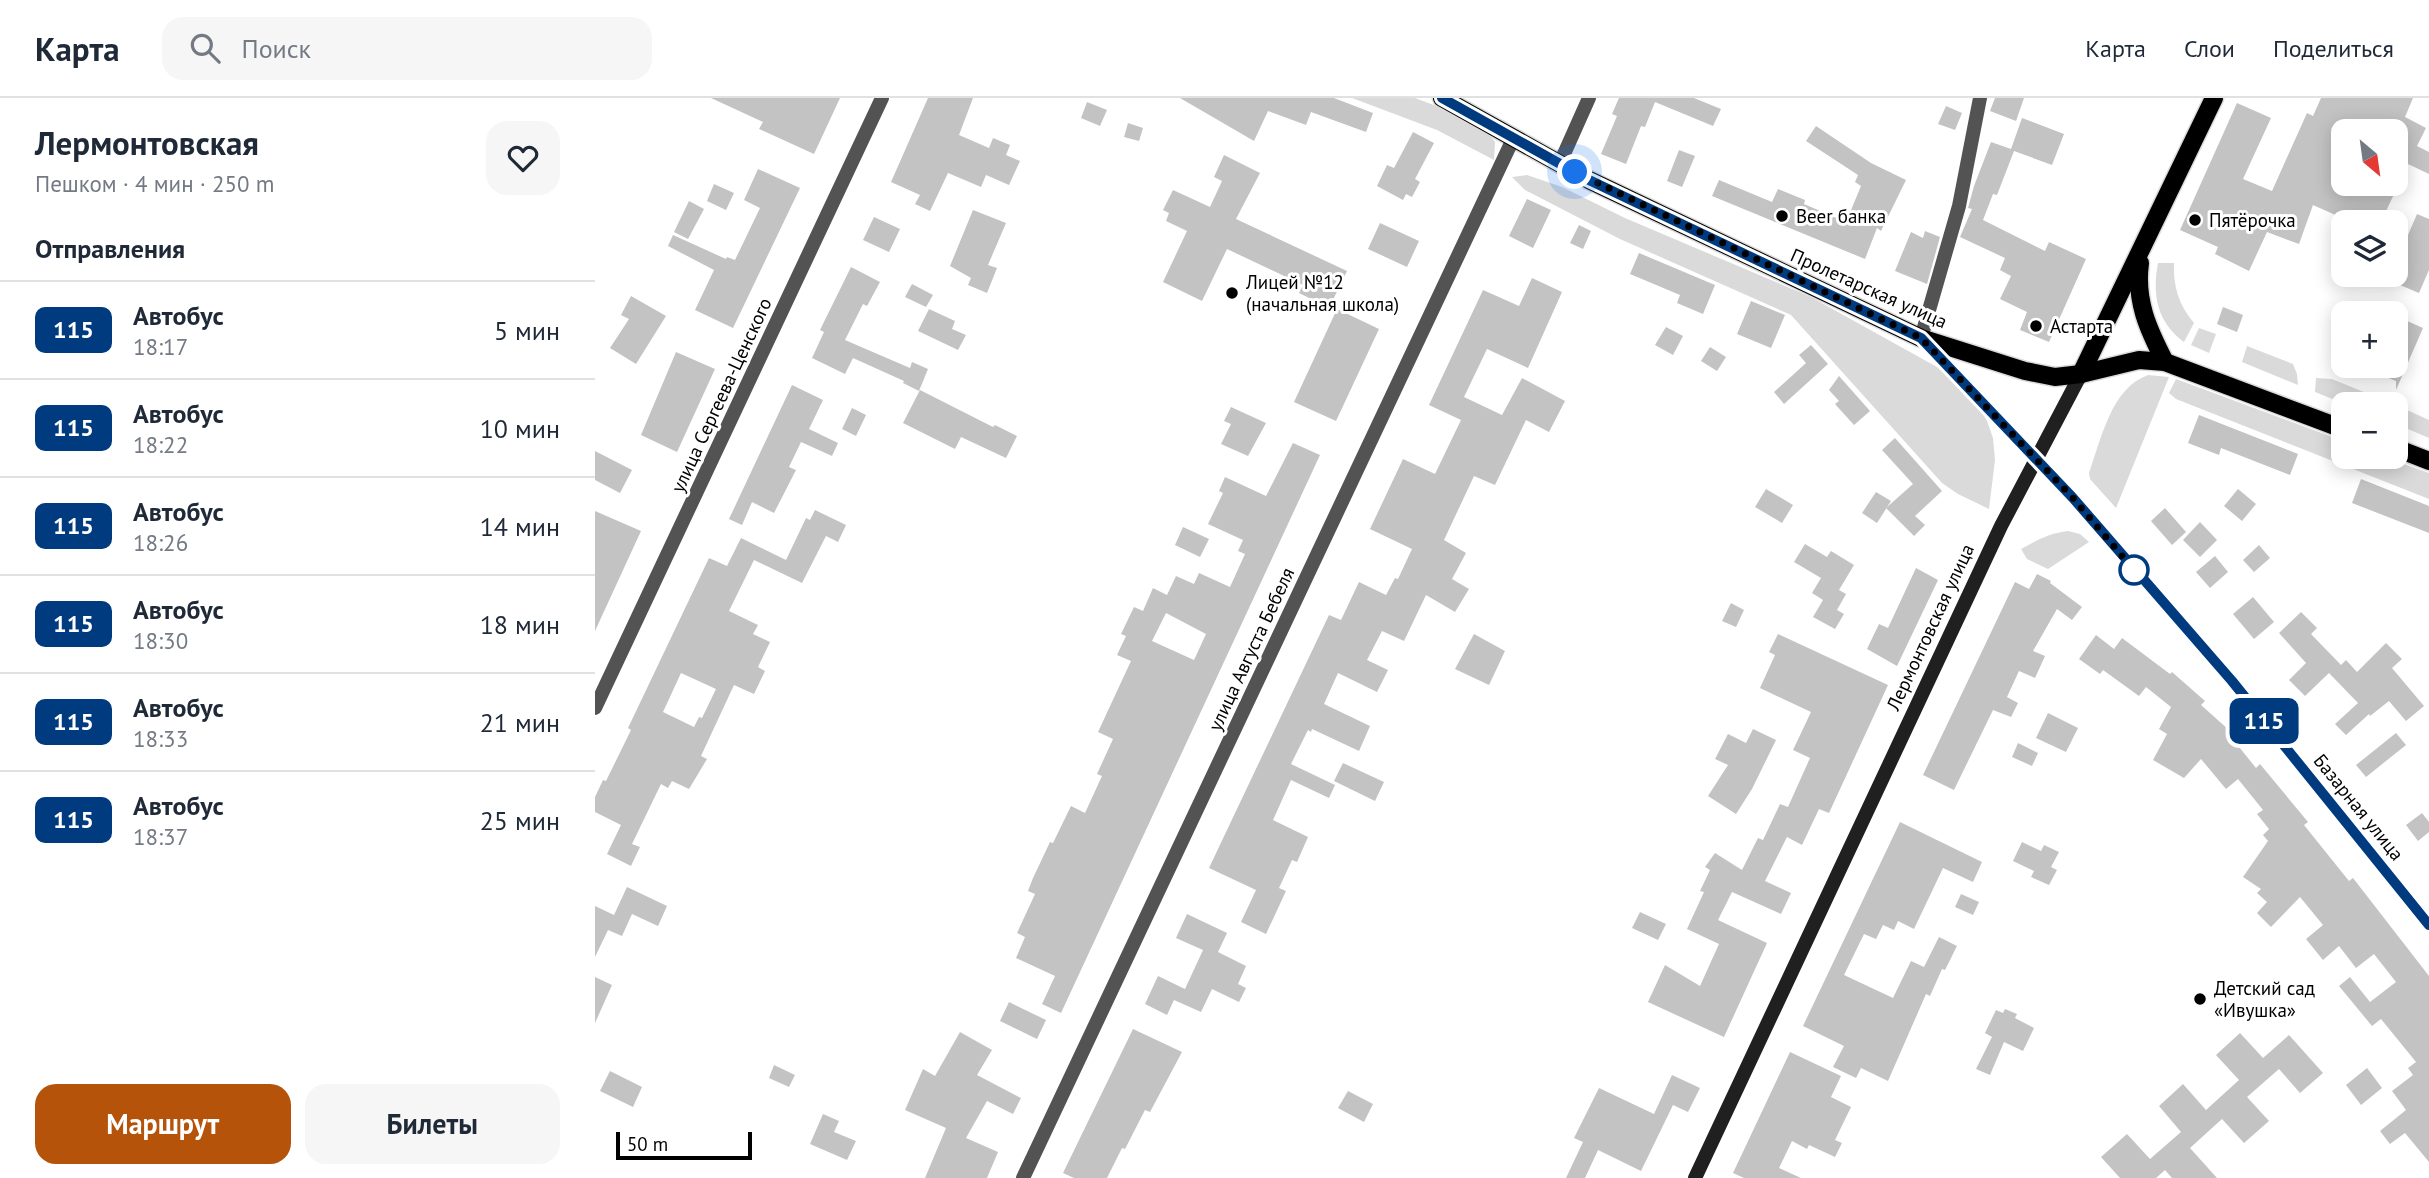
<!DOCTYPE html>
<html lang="ru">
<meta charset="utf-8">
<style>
:root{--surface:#fff;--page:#f6f6f7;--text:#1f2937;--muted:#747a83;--line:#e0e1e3;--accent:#b45309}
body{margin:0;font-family:"PT Sans",sans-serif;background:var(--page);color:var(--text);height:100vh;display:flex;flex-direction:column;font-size:26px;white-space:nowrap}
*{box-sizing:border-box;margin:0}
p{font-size:23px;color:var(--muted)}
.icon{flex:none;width:38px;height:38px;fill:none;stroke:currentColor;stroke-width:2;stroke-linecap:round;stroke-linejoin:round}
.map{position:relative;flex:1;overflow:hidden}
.panel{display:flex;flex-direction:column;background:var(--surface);width:595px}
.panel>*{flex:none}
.badge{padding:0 14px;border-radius:10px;font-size:24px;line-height:46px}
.needle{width:46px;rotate:151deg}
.buttons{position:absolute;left:1736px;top:21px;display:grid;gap:14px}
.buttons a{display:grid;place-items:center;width:77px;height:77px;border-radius:14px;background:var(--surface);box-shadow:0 4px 18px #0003;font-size:35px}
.scale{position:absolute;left:21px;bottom:18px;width:136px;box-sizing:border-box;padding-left:7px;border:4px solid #000;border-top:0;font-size:19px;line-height:24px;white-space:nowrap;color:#000;-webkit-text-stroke:5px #fff;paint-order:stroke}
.you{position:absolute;width:35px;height:35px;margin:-18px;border:5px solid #fff;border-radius:50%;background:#1a73e8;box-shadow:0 0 0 10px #1a73e833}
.map>.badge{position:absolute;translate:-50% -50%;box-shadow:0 0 0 4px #fff}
h2{padding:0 35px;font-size:26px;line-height:63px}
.round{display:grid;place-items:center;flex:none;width:74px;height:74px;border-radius:21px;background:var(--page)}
.summary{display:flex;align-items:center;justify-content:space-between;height:119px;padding:0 35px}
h1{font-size:33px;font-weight:700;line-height:52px}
.cta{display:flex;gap:14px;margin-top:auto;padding:14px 35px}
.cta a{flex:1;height:80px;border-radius:21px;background:var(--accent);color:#fff;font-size:28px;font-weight:700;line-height:80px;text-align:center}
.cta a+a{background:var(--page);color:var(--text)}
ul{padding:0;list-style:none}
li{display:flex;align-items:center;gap:21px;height:98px;padding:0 35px;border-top:2px solid var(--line)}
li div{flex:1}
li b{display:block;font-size:26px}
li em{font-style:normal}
li .badge{min-width:77px;font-weight:700;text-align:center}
header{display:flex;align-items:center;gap:42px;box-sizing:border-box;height:98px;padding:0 35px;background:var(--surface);border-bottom:2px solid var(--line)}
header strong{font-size:33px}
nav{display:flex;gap:38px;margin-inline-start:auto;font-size:24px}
.search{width:490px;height:63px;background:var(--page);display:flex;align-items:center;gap:18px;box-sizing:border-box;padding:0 24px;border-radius:21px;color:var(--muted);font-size:26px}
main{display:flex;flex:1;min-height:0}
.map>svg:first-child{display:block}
.green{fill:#dadada}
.building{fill:#c3c3c3;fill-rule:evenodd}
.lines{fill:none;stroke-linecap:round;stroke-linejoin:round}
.primary-casing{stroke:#dbdbdb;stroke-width:21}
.street{stroke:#535353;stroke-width:14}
.secondary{stroke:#202020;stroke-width:14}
.primary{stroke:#000;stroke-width:18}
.line-casing{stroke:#fff;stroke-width:16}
.line{stroke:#003b80;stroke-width:10}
.walk{stroke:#000;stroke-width:7;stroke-dasharray:0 12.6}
.poi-dot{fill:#000;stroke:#fff;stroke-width:2.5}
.stop-dot{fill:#fff;stroke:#003b80;stroke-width:3.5}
.labels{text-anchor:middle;stroke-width:6;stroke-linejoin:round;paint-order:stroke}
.poi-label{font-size:19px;fill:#000;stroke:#fff;text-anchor:start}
.street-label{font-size:19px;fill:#000;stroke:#fff}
</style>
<header>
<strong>Карта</strong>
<div class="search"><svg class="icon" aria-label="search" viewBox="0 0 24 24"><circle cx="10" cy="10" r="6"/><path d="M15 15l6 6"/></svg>Поиск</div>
<nav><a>Карта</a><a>Слои</a><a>Поделиться</a></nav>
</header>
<main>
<section class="panel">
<div class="summary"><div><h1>Лермонтовская</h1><p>Пешком · 4 мин · 250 m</p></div><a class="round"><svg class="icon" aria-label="heart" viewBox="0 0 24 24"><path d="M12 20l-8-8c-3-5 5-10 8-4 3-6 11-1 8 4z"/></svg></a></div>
<h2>Отправления</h2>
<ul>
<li><span class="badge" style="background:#003b80;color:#fff">115</span><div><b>Автобус</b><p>18:17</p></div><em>5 мин</em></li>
<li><span class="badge" style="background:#003b80;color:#fff">115</span><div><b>Автобус</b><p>18:22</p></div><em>10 мин</em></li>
<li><span class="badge" style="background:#003b80;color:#fff">115</span><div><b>Автобус</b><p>18:26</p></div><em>14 мин</em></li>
<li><span class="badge" style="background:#003b80;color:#fff">115</span><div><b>Автобус</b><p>18:30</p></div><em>18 мин</em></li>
<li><span class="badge" style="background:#003b80;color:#fff">115</span><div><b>Автобус</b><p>18:33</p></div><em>21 мин</em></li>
<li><span class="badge" style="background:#003b80;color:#fff">115</span><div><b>Автобус</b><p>18:37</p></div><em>25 мин</em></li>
</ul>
<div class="cta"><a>Маршрут</a><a>Билеты</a></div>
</section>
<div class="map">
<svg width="1834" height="1080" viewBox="0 0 1834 1080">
<rect width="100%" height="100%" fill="#fff"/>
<g class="green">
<polygon points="757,0 820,0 852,12 890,31 900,44 899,62 842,32"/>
<polygon points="932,77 967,89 1030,120 1216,199 1342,269 1384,309 1392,323 1398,340 1400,362 1394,411 1363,396 1347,385 1196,217 1025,141 930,92 917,79"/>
<path d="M1563,165H1579C1578,189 1584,207 1599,225L1589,244C1562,224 1557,197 1563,165Z"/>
<polygon points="1604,230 1621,236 1614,255 1596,247"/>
<polygon points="1652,248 1698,266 1702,276 1703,287 1647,264"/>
<path d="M1553,277L1574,279L1521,410L1495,381L1494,375C1506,342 1516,290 1553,277Z"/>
<polygon points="1721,280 1737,281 1798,306 1750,306 1720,294"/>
<polygon points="1581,281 1748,343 1748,359 1789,359 1834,375 1834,401 1581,301 1574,295"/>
<polygon points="1801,307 1834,322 1834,340 1801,326"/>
<path d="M1473,433L1485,436L1494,444L1453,471L1432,461L1426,451C1442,442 1455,435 1473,433Z"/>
</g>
<g class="building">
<polygon points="116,0 245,0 219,56 164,31 168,24"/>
<polygon points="333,0 378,0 364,37 394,50 398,40 415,47 411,57 425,63 414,87 391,77 386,89 353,75 335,113 320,106 325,97 296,84"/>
<polygon points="585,0 739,0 778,15 771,34 716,14 711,27 673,13 659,43"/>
<polygon points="1024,0 1099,0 1126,11 1118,28 1060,4 1050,29 1046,28 1031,66 1006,56 1022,18 1017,16"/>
<polygon points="1400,0 1429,0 1421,23 1395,13"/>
<path d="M1726,0H1818L1810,19L1831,30L1822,48L1834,54V76L1813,66L1786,124H1756L1718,107L1704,146L1672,134L1654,173L1620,156L1623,149L1585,132L1642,5L1676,20L1648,81L1677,93L1712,15L1718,18ZM1748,33H1801V86H1748Z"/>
<polygon points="492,4 512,12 505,28 486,20"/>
<polygon points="1351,8 1367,15 1360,32 1343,26"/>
<polygon points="1427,20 1469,36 1457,67 1419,53 1402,97 1398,96 1388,122 1450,153 1454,144 1491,161 1454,244 1425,232 1432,214 1405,201 1416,178 1405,172 1410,160 1365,139 1377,111 1373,110 1379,88 1396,44 1416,51"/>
<polygon points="533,25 548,30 544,43 529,39"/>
<polygon points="1221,28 1276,65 1311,82 1286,133 1282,130 1270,161 1117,98 1124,82 1177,104 1183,91 1210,102 1209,106 1251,124 1266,88 1260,84 1263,77 1211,43"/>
<polygon points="818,34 839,45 820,81 825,84 817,99 811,96 808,102 782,88 792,67 799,70"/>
<polygon points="1084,52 1100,58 1087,89 1072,83"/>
<polygon points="629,57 665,75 641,121 752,173 734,210 704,195 708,187 632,151 607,203 568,184 592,133 571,123 574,115 568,112 578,92 615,109 627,83 619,79"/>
<polygon points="163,71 205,90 138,230 100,212 119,172 73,148 78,137 131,161 132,159 140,162 165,110 149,102"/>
<polygon points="119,86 139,95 131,112 112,103"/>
<polygon points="932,101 956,112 938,150 914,138"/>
<polygon points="94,103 109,111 93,141 79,134"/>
<polygon points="378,112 411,125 393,167 402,170 392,195 373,187 376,180 355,168"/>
<polygon points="1822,116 1834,121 1834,172 1824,195 1793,182 1796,177 1801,177 1801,165"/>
<polygon points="279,119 305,131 294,154 268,142"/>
<polygon points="785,125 824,143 812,169 773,151"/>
<polygon points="984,127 996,133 988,151 975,145"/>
<polygon points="1330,133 1345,139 1332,186 1300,173 1316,134 1328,140"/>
<polygon points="1044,155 1120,187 1108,216 1082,205 1085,197 1035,176"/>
<polygon points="256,169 285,184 272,208 268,206 250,242 315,270 317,264 333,271 324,293 308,285 309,283 258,260 250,276 217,260 229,234 225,232"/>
<polygon points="937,180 967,194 933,270 892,251 869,299 907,317 927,280 970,303 954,334 931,322 900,387 879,378 849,442 871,455 857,481 874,491 860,514 831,497 809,543 787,533 772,562 793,572 782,594 743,575 729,606 775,628 764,653 717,631 716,634 713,632 696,666 740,687 734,700 696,682 678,722 713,739 702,764 697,762 684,790 691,793 671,836 646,824 661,792 614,770 734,517 746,522 764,484 791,497 800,480 803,481 817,451 775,431 808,361 840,376 866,322 834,307 888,192 924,208"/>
<polygon points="317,186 338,197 331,209 310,199"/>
<polygon points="36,198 71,218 41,266 15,250 34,221 26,217"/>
<polygon points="1156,203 1190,217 1176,250 1142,236"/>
<polygon points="1628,209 1648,217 1642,234 1622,226"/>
<polygon points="334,211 360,223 357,231 371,237 363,252 323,233"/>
<polygon points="742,211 784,231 741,323 699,304"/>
<polygon points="1801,218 1828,230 1801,292 1801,283 1764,268 1801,268"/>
<polygon points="1071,229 1088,238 1078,257 1060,247"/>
<polygon points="1216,247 1233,266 1189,306 1179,294 1211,265 1204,257"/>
<polygon points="1115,249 1131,259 1122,273 1106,263"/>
<polygon points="81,254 120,271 82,354 46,337"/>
<polygon points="1244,278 1275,313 1259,327 1240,306 1244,303 1234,292"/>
<polygon points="197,287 228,302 214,331 243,345 237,358 206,344 194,369 201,372 179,415 157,404 147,427 134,421"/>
<polygon points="325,292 398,329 400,327 422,338 411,360 366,339 360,351 308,325"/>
<polygon points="636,309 671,325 653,358 626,346 636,326 629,323"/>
<polygon points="257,310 271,317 261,338 247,331"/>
<polygon points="1604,317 1703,356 1695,377 1626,350 1624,357 1593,345"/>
<polygon points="1300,340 1347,393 1320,418 1330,427 1319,438 1291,410 1318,386 1287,352"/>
<path d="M698,345L725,357L466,915L447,906L460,878L421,860L430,839L422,835L440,796L433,793L438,780L455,744L458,745L476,708L490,715L507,678L502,676L518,641L503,634L536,563L522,557L531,538L526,536L539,509L548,513L558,490L572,497L581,478L599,486L604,475L635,489L650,456L643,453L648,442L613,426L628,395L624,393L630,379L671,398ZM571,515L611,536L599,562L557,543Z"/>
<polygon points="0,353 37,372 25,395 0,382"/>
<polygon points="1766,381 1834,408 1834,435 1757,405"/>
<polygon points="1171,391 1198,407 1187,425 1160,409"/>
<polygon points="1643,391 1661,406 1647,423 1629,408"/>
<polygon points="1281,394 1296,403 1282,425 1267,415"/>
<polygon points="1570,410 1591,434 1577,447 1556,423"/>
<path d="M220,412L251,427L243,444L231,438L207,485L159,462L134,513L163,527L158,536L175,544L163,569L170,573L159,596L139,587L106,658L112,661L94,691L77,683L73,690L66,686L37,746L45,749L36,768L12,756L26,727L0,714V699L8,682L11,683L36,632L33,630L114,460L132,468L146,440L191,462L211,420L215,422ZM86,575L121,591L107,620L104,619L99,629L68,614Z"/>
<polygon points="0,413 46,433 0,533"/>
<polygon points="1605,424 1622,442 1605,459 1588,442"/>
<polygon points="588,429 614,441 605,459 580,447"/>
<polygon points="1210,446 1232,459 1236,453 1259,467 1244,492 1251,496 1242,512 1249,516 1240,531 1218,519 1228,502 1217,495 1226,480 1199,464"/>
<polygon points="1664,447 1675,460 1659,474 1648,462"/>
<polygon points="1620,458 1633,474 1615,490 1601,474"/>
<polygon points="1321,470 1343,482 1302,568 1272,551 1284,526 1293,530"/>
<polygon points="1442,476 1456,483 1455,485 1487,509 1477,522 1462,511 1438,553 1450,558 1440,580 1424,573 1412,599 1423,605 1416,619 1398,612 1359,692 1328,677 1420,484 1434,491"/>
<polygon points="1658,499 1679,524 1659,541 1638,516"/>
<polygon points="1136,505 1149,512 1141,529 1127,523"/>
<polygon points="1706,514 1722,530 1716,536 1746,567 1751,562 1762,574 1791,545 1807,561 1797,570 1829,608 1811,623 1794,603 1775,618 1774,616 1751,637 1740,626 1763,605 1734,575 1710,598 1694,582 1711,565 1684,535"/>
<polygon points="879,536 910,553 894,587 860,571"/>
<polygon points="1183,536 1293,587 1234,715 1224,711 1207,747 1192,739 1170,783 1196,795 1186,816 1137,794 1123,822 1172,845 1129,939 1053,904 1070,867 1105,888 1124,846 1092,831 1109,794 1105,793 1115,772 1110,769 1120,755 1147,772 1163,740 1168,742 1185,706 1193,709 1215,660 1198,652 1216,614 1165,590 1180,557 1174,554"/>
<polygon points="1501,537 1519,551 1527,540 1575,576 1577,574 1610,603 1606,607 1634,632 1632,634 1661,670 1665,666 1713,724 1709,727 1754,783 1758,780 1834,878 1834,1064 1810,1035 1795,1046 1785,1033 1811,1012 1797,993 1818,977 1813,970 1821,964 1786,921 1777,928 1744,888 1755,879 1775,904 1801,884 1779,856 1761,870 1744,848 1728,862 1711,841 1728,827 1705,799 1676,829 1662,815 1672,804 1662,795 1666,791 1648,779 1673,743 1668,737 1674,731 1662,716 1668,712 1643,681 1631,691 1606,661 1589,680 1558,662 1572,636 1564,631 1576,609 1551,589 1544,598 1508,572 1505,576 1484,561"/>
<polygon points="1453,615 1483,630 1471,654 1441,640"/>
<polygon points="1158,631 1181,642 1157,691 1141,716 1113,698 1133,667 1120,661 1133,636 1151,645"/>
<polygon points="1801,635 1811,647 1771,679 1761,667"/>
<polygon points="1423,645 1443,655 1437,668 1417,659"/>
<polygon points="748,665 789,684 780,703 739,683"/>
<polygon points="1827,715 1834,724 1834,734 1823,743 1811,727"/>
<polygon points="1305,724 1387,764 1378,784 1348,770 1319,831 1303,823 1299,832 1288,827 1281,841 1269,836 1249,877 1298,900 1316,863 1329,869 1344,839 1362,848 1350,872 1347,871 1335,898 1331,896 1293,983 1266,970 1261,980 1238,969 1249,948 1208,928"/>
<polygon points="1427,744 1446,753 1449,747 1464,754 1456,769 1462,772 1454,787 1436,779 1439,773 1418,763"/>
<polygon points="32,789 72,808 63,828 37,816 27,838 13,832 0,859 0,808 19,817"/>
<polygon points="1366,796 1384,804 1378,817 1360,809"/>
<polygon points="1045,814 1071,826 1063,842 1037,830"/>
<polygon points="592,816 632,835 623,854 651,868 643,886 651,890 644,904 617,891 606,914 579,902 572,917 550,906 563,878 590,891 608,852 581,840"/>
<polygon points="0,879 17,887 0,925"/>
<polygon points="414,904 451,922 442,941 405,923"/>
<polygon points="1410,911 1422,916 1420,920 1439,930 1428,953 1409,944 1395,977 1381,971 1397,939 1390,935 1401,912 1408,915"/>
<polygon points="538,931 587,954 555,1014 550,1012 530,1051 527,1050 512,1080 479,1080 468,1075"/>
<polygon points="365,934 397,952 382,977 426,1000 418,1016 392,1003 371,1040 403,1054 392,1080 330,1080 351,1030 310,1012 328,971 340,978"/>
<polygon points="1645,935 1668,960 1694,937 1728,975 1705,995 1684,971 1652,999 1674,1023 1649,1045 1627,1021 1595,1050 1622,1080 1577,1080 1570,1072 1561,1080 1525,1080 1506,1059 1532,1036 1555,1061 1586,1034 1564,1008 1588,986 1611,1012 1644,982 1621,957"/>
<polygon points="1195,954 1246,978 1236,999 1256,1009 1240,1042 1247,1045 1240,1059 1214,1047 1212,1051 1197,1043 1184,1070 1206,1080 1149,1080 1138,1075"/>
<polygon points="179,967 200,977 194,989 174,980"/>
<polygon points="1772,970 1787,990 1766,1007 1751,987"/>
<polygon points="15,973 47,989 38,1009 5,993"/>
<polygon points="1077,977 1105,990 1093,1014 1078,1007 1046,1073 1003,1052 990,1080 971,1080 988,1044 979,1040 1004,990 1059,1016"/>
<polygon points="753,993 778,1006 769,1024 743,1010"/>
<polygon points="228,1016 244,1023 239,1034 261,1043 252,1062 215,1046"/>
</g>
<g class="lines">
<defs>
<g id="primary">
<polyline points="847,0 994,82 1326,240 1430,273 1460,279 1486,276 1544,262 1570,264 1748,331"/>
<path d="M1545,165C1540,203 1553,231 1570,264"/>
<polyline points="1486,276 1619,0"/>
<polyline points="1801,350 1834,363"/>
</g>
</defs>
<use href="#primary" class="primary-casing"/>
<g class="street">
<polyline points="965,65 994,0"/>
<polyline points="1326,240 1364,108 1385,0"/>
<polyline points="0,610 287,0"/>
<polyline points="428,1080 919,39"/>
</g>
<g class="secondary">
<polyline points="1327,241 1478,400 1637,583 1834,827"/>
<polyline points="1100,1080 1406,428 1486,276"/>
</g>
<use href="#primary" class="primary"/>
</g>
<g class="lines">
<defs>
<polyline id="line" points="847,0 994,82 1326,240 1478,400 1637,583 1834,827"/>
</defs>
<use href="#line" class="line-casing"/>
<use href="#line" class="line"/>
<polyline class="walk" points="980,74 1326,240 1478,400 1539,472"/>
</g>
<g class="poi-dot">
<circle cx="1187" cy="118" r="7"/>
<circle cx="1600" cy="122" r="7"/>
<circle cx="637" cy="195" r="7"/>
<circle cx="1441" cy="228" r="7"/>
<circle cx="1605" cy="901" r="7"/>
</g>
<circle class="stop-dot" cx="1539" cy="472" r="14"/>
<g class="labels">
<g class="poi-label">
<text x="1201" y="125">Beer банка</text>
<text x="1614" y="129">Пятёрочка</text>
<text x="651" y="191">Лицей №12<tspan x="651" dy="22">(начальная школа)</tspan></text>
<text x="1455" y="235">Астарта</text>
<text x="1619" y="897">Детский сад<tspan x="1619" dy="22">«Ивушка»</tspan></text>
</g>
<g class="street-label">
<text transform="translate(1274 190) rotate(24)" y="7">Пролетарская улица</text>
<text transform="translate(126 297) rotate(-65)" y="7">улица Сергеева-Ценского</text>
<text transform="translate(1335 529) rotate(-65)" y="7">Лермонтовская улица</text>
<text transform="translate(656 551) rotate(-65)" y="7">улица Августа Бебеля</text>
<text transform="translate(1764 709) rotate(51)" y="7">Базарная улица</text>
</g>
</g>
</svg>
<div class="buttons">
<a><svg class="needle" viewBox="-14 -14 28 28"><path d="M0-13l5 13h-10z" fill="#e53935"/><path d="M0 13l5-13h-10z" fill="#747a83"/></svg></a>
<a><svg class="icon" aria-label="layers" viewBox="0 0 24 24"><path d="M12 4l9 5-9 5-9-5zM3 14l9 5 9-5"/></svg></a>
<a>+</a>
<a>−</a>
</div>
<div class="scale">50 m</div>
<div class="you" style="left:980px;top:74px"></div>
<b class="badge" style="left:1669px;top:623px;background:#003b80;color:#fff">115</b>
</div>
</main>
